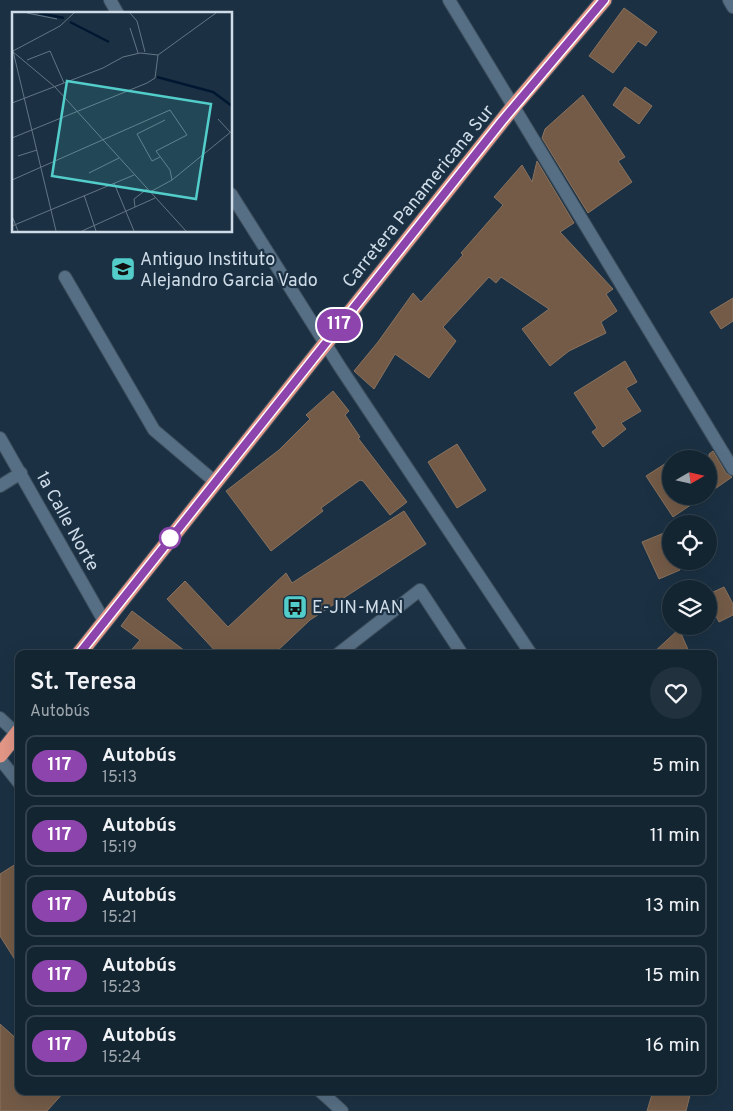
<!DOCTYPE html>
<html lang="es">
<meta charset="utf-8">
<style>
:root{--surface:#142532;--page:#21313e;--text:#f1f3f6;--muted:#9da5ac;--line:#33424d}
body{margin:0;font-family:Overpass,sans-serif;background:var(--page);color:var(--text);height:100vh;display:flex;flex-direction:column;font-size:19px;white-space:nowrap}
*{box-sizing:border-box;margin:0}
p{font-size:16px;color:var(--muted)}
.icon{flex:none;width:28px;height:28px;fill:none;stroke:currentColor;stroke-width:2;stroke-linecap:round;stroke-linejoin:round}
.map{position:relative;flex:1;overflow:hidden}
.drawer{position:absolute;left:15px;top:650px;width:702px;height:445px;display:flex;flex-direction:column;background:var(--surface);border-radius:10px;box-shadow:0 5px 20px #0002,0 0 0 1px var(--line)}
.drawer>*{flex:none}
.badge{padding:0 10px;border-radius:16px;font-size:18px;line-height:32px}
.needle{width:32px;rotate:81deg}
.tools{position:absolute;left:662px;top:450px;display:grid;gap:10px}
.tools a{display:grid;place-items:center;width:55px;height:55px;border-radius:50%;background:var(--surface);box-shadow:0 5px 20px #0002,0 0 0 1px var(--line);font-size:25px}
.map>.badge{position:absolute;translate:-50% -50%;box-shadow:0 0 0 2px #fff}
.round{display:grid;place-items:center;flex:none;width:52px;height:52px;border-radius:26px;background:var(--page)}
.headline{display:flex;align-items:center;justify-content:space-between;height:85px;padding:0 15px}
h1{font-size:24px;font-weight:600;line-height:38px}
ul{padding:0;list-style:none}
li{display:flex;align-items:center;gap:15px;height:62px;margin:0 10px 8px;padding:0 5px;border:2px solid var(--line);border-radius:10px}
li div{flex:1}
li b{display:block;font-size:19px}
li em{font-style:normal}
li .badge{min-width:55px;font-weight:700;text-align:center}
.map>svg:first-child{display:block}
.building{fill:#735b47;stroke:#8a725e}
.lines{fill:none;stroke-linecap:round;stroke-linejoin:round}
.minor-casing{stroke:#3d4f5e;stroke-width:14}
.highway-casing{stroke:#3d4f5e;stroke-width:17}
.minor{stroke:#576f84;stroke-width:12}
.highway{stroke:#e49786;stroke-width:15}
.line-casing{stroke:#fff;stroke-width:11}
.line{stroke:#8e44ad;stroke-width:8}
.stop-dot{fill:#fff;stroke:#8e44ad;stroke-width:2.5}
.labels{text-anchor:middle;stroke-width:4.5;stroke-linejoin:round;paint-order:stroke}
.street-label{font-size:18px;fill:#cfdce8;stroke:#1b3143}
.poi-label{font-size:18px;fill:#cfdce8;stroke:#1b3143;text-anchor:start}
.inset-river{fill:none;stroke:#001731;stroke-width:2.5}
.inset-road{fill:none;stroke:#637585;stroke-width:1}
.view{fill:#53cdca;fill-opacity:0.15;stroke:#53cdca;stroke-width:2.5}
.inset-edge{fill:none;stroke:#cfdce8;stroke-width:2.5}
</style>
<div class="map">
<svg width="733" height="1111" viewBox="0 0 733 1111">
<rect width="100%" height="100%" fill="#1b3143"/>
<g class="building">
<polygon points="624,8 657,32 646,46 638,41 613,73 589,56"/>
<polygon points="625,87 652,106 639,124 613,105"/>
<polygon points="583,95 625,157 618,161 632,182 588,213 542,138 545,129"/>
<polygon points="537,161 574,223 560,232 613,289 606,294 617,311 601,322 606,333 569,351 550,366 522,329 549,309 501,277 496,283 489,277 443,327 456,341 429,378 395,354 374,389 354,371 378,342 413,293 421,302 463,255 461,253 503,205 494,197 522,165 532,182"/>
<polygon points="733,298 733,321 721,329 710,312"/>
<polygon points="625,361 637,382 626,388 641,411 621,423 626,429 603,447 592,432 597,428 574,393"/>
<polygon points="333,391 349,411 345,415 360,437 358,438 407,502 390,515 363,481 360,480 321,508 323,511 271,551 226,491 279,450 310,419 306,415"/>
<polygon points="457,444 486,490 457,508 428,462"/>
<polygon points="713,451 726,473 732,477 709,493 709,454"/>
<polygon points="671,460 671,496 704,496 673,517 646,476"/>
<polygon points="404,511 426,544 310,620 274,654 218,654 167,599 185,581 228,627 286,573 292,583"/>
<polygon points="664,533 671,550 671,561 676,561 680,570 659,579 642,542"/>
<polygon points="724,587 733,604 733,615 719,622 709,602 709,594"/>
<polygon points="132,611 189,654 128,654 140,640 121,626"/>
<polygon points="679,629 690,654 652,654"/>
<polygon points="19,862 19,966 0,936 0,874"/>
<polygon points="0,1024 19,1041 19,1091 65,1091 47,1111 0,1111"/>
<polygon points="653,1091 691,1091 686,1111 647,1111"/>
</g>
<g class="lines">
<defs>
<g id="minor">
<polyline points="110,0 118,14"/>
<polyline points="449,0 733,469"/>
<polyline points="729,0 733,7"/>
<polyline points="231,194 340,367 531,654"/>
<polyline points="65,277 154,430 214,481"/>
<polyline points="0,438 104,621"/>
<polyline points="0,486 21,473"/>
<polyline points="338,654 420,590 462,654"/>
<polyline points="0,718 17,734"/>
<polyline points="0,759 19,783"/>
<polyline points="320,1091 342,1111"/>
</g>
<g id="highway">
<polyline points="79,654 514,106 604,0"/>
<polyline points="0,755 19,731"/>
</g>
</defs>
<use href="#minor" class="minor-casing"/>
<use href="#highway" class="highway-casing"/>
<use href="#minor" class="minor"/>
<use href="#highway" class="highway"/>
</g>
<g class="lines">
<defs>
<polyline id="line" points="79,654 502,121 604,0"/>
</defs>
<use href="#line" class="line-casing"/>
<use href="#line" class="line"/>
</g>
<defs>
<symbol id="school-square" viewBox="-11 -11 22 22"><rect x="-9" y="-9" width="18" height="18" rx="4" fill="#53cdca" stroke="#1b3143"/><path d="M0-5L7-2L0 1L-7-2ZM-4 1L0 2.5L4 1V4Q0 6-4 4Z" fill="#111"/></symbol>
<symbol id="bus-square" viewBox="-11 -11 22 22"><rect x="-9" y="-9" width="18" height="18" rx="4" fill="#53cdca" stroke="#1b3143"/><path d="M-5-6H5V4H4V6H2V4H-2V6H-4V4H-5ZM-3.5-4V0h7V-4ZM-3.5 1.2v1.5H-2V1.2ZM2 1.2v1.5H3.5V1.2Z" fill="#111"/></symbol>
</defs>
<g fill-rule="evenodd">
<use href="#school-square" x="109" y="255" width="28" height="28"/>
<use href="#bus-square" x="281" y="593" width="28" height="28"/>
</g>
<circle class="stop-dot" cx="170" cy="538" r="10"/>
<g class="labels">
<g class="street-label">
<text transform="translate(418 196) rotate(-51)" y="6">Carretera Panamericana Sur</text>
<text transform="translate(68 521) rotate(61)" y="6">1a Calle Norte</text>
</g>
<g class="poi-label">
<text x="140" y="265">Antiguo Instituto<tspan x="140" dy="21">Alejandro Garcia Vado</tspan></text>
<text x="312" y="613">E-JIN-MAN</text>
</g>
</g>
<g transform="translate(12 12)">
<rect width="220" height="220" fill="#1b3143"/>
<path class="inset-river" d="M27,1L52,6M58,10L97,30M145,65L201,80L220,94"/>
<path class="inset-road" d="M15,1L45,7M118,1L125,9L133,40M118,16L126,41M0,39L43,75L174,219M146,43L204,1M15,48L38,39L52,71M0,91L91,56L111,45L128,41L146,43M206,107L218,120M0,126L135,71L143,66L146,43M6,144L25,138M148,145L140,149L125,122L153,108M77,161L107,146M0,168L158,98L175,123L144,139L158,158L160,168M102,171L122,219M138,180L160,168L220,119M72,183L84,219M123,195L122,187L135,177M0,204L6,219M0,214L122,163M44,219L1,39L48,14L62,1M70,219L143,186"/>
<path class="view" d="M55,69L199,92L184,187L40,164Z"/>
<rect width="220" height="220" class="inset-edge"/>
</g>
</svg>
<div class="tools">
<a><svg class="needle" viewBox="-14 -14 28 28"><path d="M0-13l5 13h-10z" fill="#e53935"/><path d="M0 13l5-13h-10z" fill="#9da5ac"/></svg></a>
<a><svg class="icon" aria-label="locate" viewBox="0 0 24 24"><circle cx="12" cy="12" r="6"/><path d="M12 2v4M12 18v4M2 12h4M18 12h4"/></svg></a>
<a><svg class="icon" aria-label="layers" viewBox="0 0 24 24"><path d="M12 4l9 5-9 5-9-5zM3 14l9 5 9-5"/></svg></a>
</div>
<b class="badge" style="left:339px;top:325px;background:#8e44ad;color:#fff">117</b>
<section class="drawer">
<div class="headline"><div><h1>St. Teresa</h1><p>Autobús</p></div><a class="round"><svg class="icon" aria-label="heart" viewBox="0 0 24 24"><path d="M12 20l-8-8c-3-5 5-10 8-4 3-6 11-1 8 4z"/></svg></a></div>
<ul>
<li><span class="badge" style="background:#8e44ad;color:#fff">117</span><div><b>Autobús</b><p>15:13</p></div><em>5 min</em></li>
<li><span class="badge" style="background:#8e44ad;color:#fff">117</span><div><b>Autobús</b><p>15:19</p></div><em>11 min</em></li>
<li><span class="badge" style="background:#8e44ad;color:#fff">117</span><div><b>Autobús</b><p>15:21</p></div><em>13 min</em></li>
<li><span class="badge" style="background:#8e44ad;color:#fff">117</span><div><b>Autobús</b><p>15:23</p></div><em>15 min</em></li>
<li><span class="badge" style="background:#8e44ad;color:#fff">117</span><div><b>Autobús</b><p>15:24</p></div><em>16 min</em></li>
</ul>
</section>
</div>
